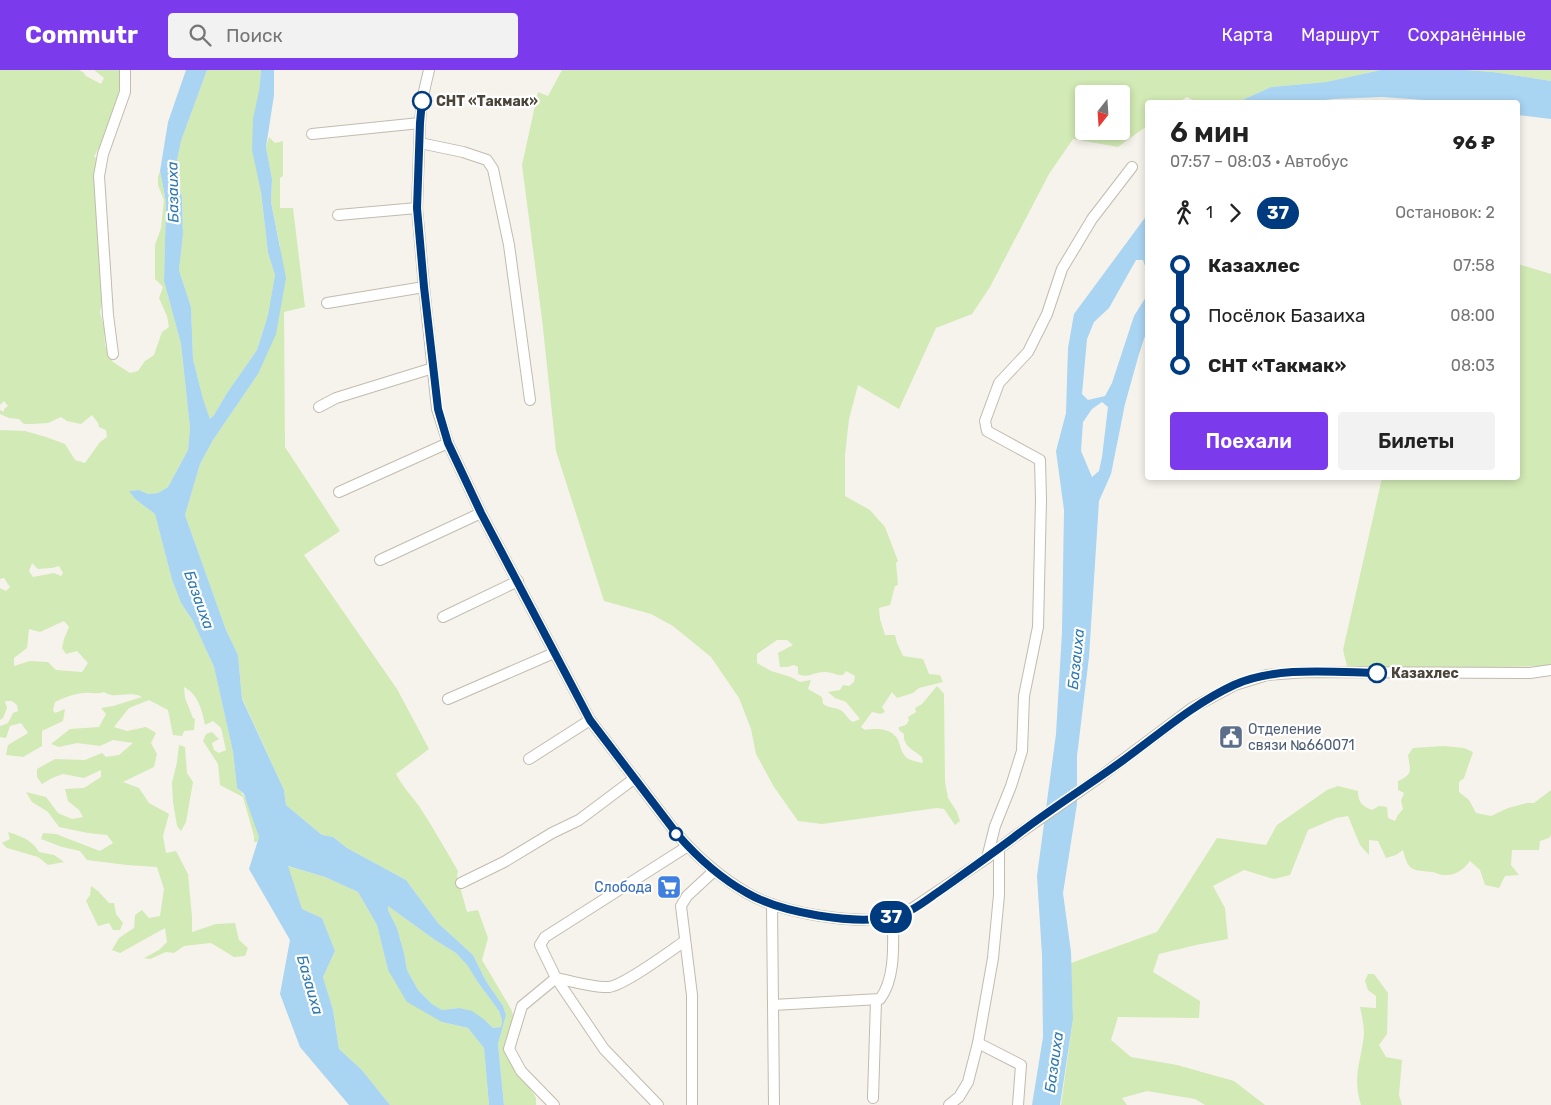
<!DOCTYPE html>
<html lang="ru">
<meta charset="utf-8">
<style>
:root{--surface:#fff;--page:#f2f2f2;--text:#222;--muted:#767676;--accent:#7c3aed}
body{margin:0;font-family:Rubik,sans-serif;background:var(--page);color:var(--text);height:100vh;display:flex;flex-direction:column;font-size:19px;white-space:nowrap}
*{box-sizing:border-box;margin:0}
p{font-size:16px;color:var(--muted)}
.icon{flex:none;width:28px;height:28px;fill:none;stroke:currentColor;stroke-width:2;stroke-linecap:round;stroke-linejoin:round}
.map{position:relative;flex:1;overflow:hidden}
.panel{position:absolute;left:1145px;top:30px;width:375px;height:380px;display:flex;flex-direction:column;background:var(--surface);border-radius:5px;box-shadow:0 2px 8px #0003}
.panel>*{flex:none}
.badge{padding:0 10px;border-radius:16px;font-size:18px;line-height:32px}
.needle{width:32px;rotate:197deg}
.tools{position:absolute;left:1075px;top:15px;display:grid;gap:10px}
.tools a{display:grid;place-items:center;width:55px;height:55px;border-radius:5px;background:var(--surface);box-shadow:0 2px 8px #0003;font-size:25px}
.map>.badge{position:absolute;translate:-50% -50%;box-shadow:0 0 0 2px #fff}
.legs{display:flex;align-items:center;gap:8px;height:55px;padding:0 25px;font-size:16px}
.legs p{margin-inline-start:auto}
.overview{display:flex;align-items:center;justify-content:space-between;height:85px;padding:0 25px}
h1{font-size:28px;font-weight:600;line-height:38px}
.primary-button{display:flex;gap:10px;margin-top:auto;padding:10px 25px}
.primary-button a{flex:1;height:58px;border-radius:5px;background:var(--accent);color:#fff;font-size:20px;font-weight:600;line-height:58px;text-align:center}
.primary-button a+a{background:var(--page);color:var(--text)}
ul{padding:0 25px;list-style:none}
li{display:flex;align-items:center;gap:18px;height:50px;font-size:19px}
li i{display:grid;place-items:center;width:8px;height:100%;margin:0 6px;background:currentColor}
li i::after{content:'';width:12px;height:12px;margin:-6px;border:4px solid;border-radius:50%;background:var(--surface)}
li p{margin-inline-start:auto}
li:first-child i{background:linear-gradient(#0000 50%,currentColor 0)}
li:last-child i{background:linear-gradient(currentColor 50%,#0000 0)}
header{display:flex;align-items:center;gap:30px;box-sizing:border-box;height:70px;padding:0 25px;background:var(--accent);color:#fff}
header strong{font-size:24px}
nav{display:flex;gap:28px;margin-inline-start:auto;font-size:18px}
.search{width:350px;height:45px;background:var(--page);display:flex;align-items:center;gap:12px;box-sizing:border-box;padding:0 18px;border-radius:5px;color:var(--muted);font-size:19px}
.map>svg:first-child{display:block}
.green{fill:#d2eab5;fill-rule:evenodd}
.water{fill:#a9d4f2;fill-rule:evenodd}
.lines{fill:none;stroke-linecap:round;stroke-linejoin:round}
.street-casing{stroke:#c2bbae;stroke-width:12}
.street{stroke:#fff;stroke-width:10}
.line-1-casing{stroke:#fff;stroke-width:11}
.line-1{stroke:#003b80;stroke-width:8}
.stop-1-dot{fill:#fff;stroke:#003b80;stroke-width:2.5}
.labels{text-anchor:middle;stroke-width:4.5;stroke-linejoin:round;paint-order:stroke}
.stop-label{font-size:14px;font-weight:bold;fill:#4b4439;stroke:#fff;text-anchor:start}
.service-label{font-size:14px;fill:#4e5e75;stroke:#fff;text-anchor:start}
.shop-label{font-size:14px;fill:#366cbe;stroke:#fff;text-anchor:end}
.water-label{font-size:15px;font-style:italic;fill:#2e7ab2;stroke:#fff}
</style>
<header>
<strong>Commutr</strong>
<div class="search"><svg class="icon" aria-label="search" viewBox="0 0 24 24"><circle cx="10" cy="10" r="6"/><path d="M15 15l6 6"/></svg>Поиск</div>
<nav><a>Карта</a><a>Маршрут</a><a>Сохранённые</a></nav>
</header>
<div class="map">
<svg width="1551" height="1035" viewBox="0 0 1551 1035">
<rect width="100%" height="100%" fill="#f6f3ec"/>
<g class="green">
<path d="M0,0H79L83,2L86,6L101,14L104,8L94,0H122L120,17L104,77L98,79L94,87L97,88L95,98L104,224L100,242L104,258L105,276L113,292L130,303L138,301L145,291L154,285L162,262L169,257L167,246L159,228L163,217L155,209V175L161,158L164,130L158,115V107L160,101L166,132L164,211L181,274L190,358L188,380L168,417L158,423L148,424L139,420L129,421L135,429L155,444L172,510L181,533L193,551L214,597L233,682L237,718C251,730 253,750 259,767L257,772H254V766L243,727L220,715L218,694L203,671L206,664L212,662L219,669L212,673L214,680L219,683L226,680L221,658L213,651L205,655C202,640 198,624 184,617L185,628L193,648L195,649L194,660L184,661L182,666L173,665L168,640L149,630L129,638L114,657L127,661L146,657L156,663L151,673L157,684L154,697L123,712L139,718L149,733L169,744L163,766L166,783L176,781L188,804L192,847V862L216,854L235,853L239,870L248,878L245,886L234,887L211,873L184,876L174,883L166,882L150,889L144,888L159,880L167,872L165,858L120,883L112,880L119,868L134,858L135,845L142,840L149,848L160,846L164,819L157,797L127,795L87,790L80,781L62,777L41,769L43,763L56,764L100,781L113,773L107,765L88,763L59,757L48,742L32,732L26,722L46,727L58,743L72,749L83,747L79,740L68,731L65,719L84,718L101,707V700L84,708L63,704L52,708L42,714L37,707V699L55,689L85,690L102,683L106,687L119,685L133,673L113,670L100,676L77,673L59,677L51,674L70,659L99,657L106,644L101,638L113,636L142,627C128,620 115,630 104,622C95,625 91,622 83,623C73,624 63,628 55,632L53,640L55,643L65,639L63,651L42,661V676L23,687L6,685L8,675L28,663L21,653L10,656L6,668L0,667V656L8,653L13,643L18,641L17,635L12,631H5L7,638L3,648L0,650V518L6,521L10,517L4,508L0,509V360L25,361L46,367L65,374L75,390L85,393L100,372L107,367L106,360L99,357L98,353L92,345L81,354L67,351L61,347L48,353L32,354H24L19,349L9,348L0,344V340L4,342V339L8,336L4,331L0,335ZM32,493L38,499L52,498L59,496L63,503L61,506L54,503L33,507L29,501ZM64,551L69,557L64,569L62,578L66,584L77,581L88,593L82,602L56,600L48,592L30,591L14,596V588L27,578L29,559L40,562Z"/>
<polygon points="207,0 261,0 259,21 261,122 268,183 275,205 268,245 257,280 227,323 214,345 210,349 203,330 193,289 191,237 179,200 183,165 182,127 175,100 181,71"/>
<path d="M562,0H1381L1326,12L1271,17L1238,32H1196L1187,27L1179,32H1148L1147,56L1118,77L1073,69L1049,104L990,217L972,244L936,258L899,339L858,315L849,349L845,385V426L870,440L885,457L898,491L896,493L898,515L895,516L890,535L879,538L880,549L885,565H895L897,573L903,586L923,589L929,604L940,605L943,612L919,618L913,623L897,628L892,622L882,637L885,642L881,644L872,642L861,657L865,660C876,658 892,658 898,670C901,677 901,683 907,688C912,691 918,692 923,693L922,687C913,679 903,677 904,664L899,660V657L906,655L909,650L908,647L916,642L915,638L922,634L937,616L944,624L945,712L948,728L957,742L960,751L955,755L944,739L937,738L822,754L798,751L774,717L756,684L751,659L739,628L711,587L673,556L651,544L604,531L556,381L542,249L522,95L538,22L548,26ZM1084,24H1121V61H1084ZM777,570H787L793,575L778,583L780,597H787L794,595L798,597V604C808,609 815,601 826,602C832,602 837,606 843,605L846,601L855,606L854,612L849,616L843,615L840,620L828,622L835,628L846,632L860,649L853,652C847,649 846,643 840,640C834,637 831,639 823,634L822,627L808,619L811,610L800,612L791,607L771,601L757,593V584Z"/>
<polygon points="1464,0 1551,0 1551,11 1493,2"/>
<path d="M269,67L275,73L283,71V106L280,108V138H293L305,237L284,242L285,377L340,461L304,485L397,619L429,679L396,704C402,716 411,725 419,736C433,757 445,779 458,801L457,806L467,842L478,840L488,868L482,890L511,939L514,947L506,977L536,1028V1035H504L498,974L506,945L503,936L486,911L473,885L438,853L406,810L347,778L333,767L322,765L286,735L284,720L242,628L238,585L226,560L185,445L200,394L213,370L258,304L280,176L271,132L272,109L266,77Z"/>
<polygon points="1518,194 1551,204 1551,596 1442,598 1347,596 1343,580 1382,408 1518,408"/>
<polygon points="179,675 185,677 187,703 193,712 186,752 181,761 177,756 173,732 172,713 177,692"/>
<path d="M1444,676L1464,678L1473,682L1464,708L1459,712V722L1469,730L1476,743L1491,746L1508,738L1527,733H1534L1551,720V765L1549,768L1540,771L1539,780H1512L1511,795L1519,805L1505,806L1499,818L1485,815L1480,800L1470,791C1464,799 1456,806 1444,805C1440,805 1437,803 1433,802C1413,800 1408,802 1403,780L1396,785L1386,788L1378,771L1369,770V785L1360,775L1348,746L1336,748L1308,760L1290,805L1274,809L1244,800L1213,816L1225,838L1228,869L1196,875L1159,884L1153,902L1200,931L1199,948L1118,947L1111,970L1131,987L1177,995L1234,1011L1265,1035H1205L1195,1029L1147,1021L1122,1028L1127,1035H1061L1073,949L1071,893L1157,862L1217,768L1266,775L1277,755L1327,720L1338,716L1358,721C1358,732 1362,736 1372,740L1379,736L1387,737L1388,748L1395,751L1398,745L1403,739L1401,731L1404,723L1398,720V711C1414,704 1410,700 1408,685L1413,678Z"/>
<path d="M8,762C21,766 32,770 39,782L54,785L64,792L48,795L38,787L7,778L2,773L10,769Z"/>
<polygon points="287,796 325,807 358,822 377,855 388,900 442,952 468,958 484,978 489,1035 390,1035 361,999 339,979 333,940 323,907 335,881 322,848 302,839"/>
<polygon points="91,816 98,821 109,833 114,833 116,844 123,853 120,860 113,860 109,853 98,856 86,831 90,825"/>
<polygon points="388,836 435,870 456,883 469,896 477,911 499,941 502,950 501,957 493,958 485,950 459,938 442,940 432,934 418,920 407,900 404,883 397,858 388,840"/>
<path d="M1368,904H1374L1388,923L1387,964L1379,975L1386,987L1402,990L1399,1025L1402,1035H1361C1352,1006 1361,993 1364,964C1364,956 1362,946 1360,937L1376,938V926L1368,920L1365,911Z"/>
</g>
<g class="water">
<path d="M186,0H207L181,71L175,100L182,127L183,165L179,200L191,237L193,289L203,329L210,349L214,345L227,323L257,280L268,245L275,205L268,183L261,122L252,80L253,49L259,21L261,0H274V25L266,77L272,109L271,132L286,208L276,264L258,304L213,370L200,394L185,445L226,560L238,585L242,629L284,720L286,735L322,765L333,767L347,778L406,810L438,853L473,885L486,911L503,936L506,945L498,974L504,1035H489L484,978L468,958L442,952L407,932L388,900L377,855L358,822L325,807L288,796L302,839L322,848L335,881L323,907L333,940L339,979L361,999L390,1035H349L300,977L280,924L290,870L249,799L259,767L244,724L237,718L233,682L214,597L193,551L181,533L172,510L155,444L135,429L129,421L139,420L148,424L158,423L168,417L188,380L190,358L181,274L164,211L166,132L160,101L168,52ZM388,836L435,870L456,883L468,896L477,911L499,941L502,950L501,957L493,958L485,950L472,941L459,938L442,940L432,934L418,920L407,900L404,883L397,858L388,840Z"/>
<polygon points="1381,0 1464,0 1493,2 1551,11 1551,49 1518,45 1518,32 1451,32 1382,27 1334,29 1309,32 1238,32 1271,17 1326,12"/>
<path d="M1147,145V202L1143,190H1136L1109,238L1094,252L1087,269L1082,324L1088,330L1105,326L1112,313L1134,246L1146,227L1147,214V260L1139,284L1125,334L1111,404L1099,431L1089,587L1077,686V734L1063,823L1071,882L1073,949L1060,1035H1032L1043,967L1042,885L1037,806L1056,664L1062,562L1064,440L1056,381L1066,343L1068,278L1074,244ZM1102,332L1108,337L1102,387L1099,401L1092,407L1081,381L1083,352L1092,339Z"/>
</g>
<g class="lines">
<defs>
<g id="street">
<path d="M429,0L422,30L420,53L417,138L424,217L437,339L448,373L481,443L590,650L677,764C697,787 720,807 747,823C781,843 854,855 892,847C900,846 907,841 913,838L987,788L1014,767L1100,707L1192,638L1235,615L1267,605L1308,602L1530,603L1551,600"/>
<polyline points="312,64 420,53"/>
<polyline points="420,73 463,82 487,90 493,99 509,175 530,330"/>
<polyline points="338,145 417,138"/>
<polyline points="327,233 424,217"/>
<polyline points="113,284 108,245 99,106 103,84 125,22 125,0"/>
<polyline points="319,337 336,328 433,298"/>
<polyline points="339,422 448,373"/>
<polyline points="380,490 481,443"/>
<polyline points="443,547 518,511"/>
<polyline points="448,629 554,583"/>
<polyline points="529,689 590,650"/>
<polyline points="987,788 995,756 1011,716 1022,681 1024,626 1038,557 1041,430 1040,390 987,361 985,351 999,313 1028,282 1047,244 1062,199 1092,149 1132,97"/>
<polyline points="461,813 504,792 552,763 579,750 635,708"/>
<polyline points="772,834 774,1035"/>
<path d="M773,935L880,929C896,908 893,873 893,847"/>
<polyline points="978,973 1021,995 1018,1035"/>
<polyline points="873,1028 876,930"/>
<path d="M554,1035L521,1001L509,979L522,936L556,908C571,911 594,918 609,917C625,915 670,881 685,871"/>
<polyline points="658,1035 604,979 556,908 540,875 545,867 688,776"/>
<polyline points="692,1035 692,925 681,836 687,826 714,801"/>
<polyline points="949,1035 959,1027 968,1012 978,973 993,888 999,825 999,779"/>
</g>
</defs>
<use href="#street" class="street-casing"/>
<use href="#street" class="street"/>
</g>
<g class="lines">
<defs>
<path id="line-1" d="M422,31L420,53L417,138L424,217L438,339L448,373L481,443L590,650L677,764C697,787 720,808 747,823C781,843 854,855 892,847C910,844 926,830 941,820C965,803 989,786 1013,768C1046,742 1083,719 1118,694C1156,667 1191,635 1234,615C1276,596 1332,602 1377,603"/>
</defs>
<use href="#line-1" class="line-1-casing"/>
<use href="#line-1" class="line-1"/>
</g>
<defs>
<symbol id="civic-square" viewBox="-11 -11 22 22"><rect x="-9" y="-9" width="18" height="18" rx="4" fill="#5c6f8a" stroke="#fff"/><path d="M-.6-6.5H3V-4.5H.6V-3L4-1V1h2V6H-6V1h2V-1L-.6-3ZM-1.2 2.5V6h2.4V2.5Z" fill="#fff"/></symbol>
<symbol id="supermarket-square" viewBox="-11 -11 22 22"><rect x="-9" y="-9" width="18" height="18" rx="4" fill="#3f7fe0" stroke="#fff"/><path d="M-6-5.5h2.5l.6 2H6L4.5 2H-2.5L-4.4-4H-6ZM-1.5 3.2a1.3 1.3 0 1 0 .1 0ZM3 3.2a1.3 1.3 0 1 0 .1 0Z" fill="#fff"/></symbol>
</defs>
<g fill-rule="evenodd">
<use href="#civic-square" x="1217" y="653" width="28" height="28"/>
<use href="#supermarket-square" x="655" y="803" width="28" height="28"/>
</g>
<g class="stop-1-dot">
<circle cx="422" cy="31" r="9"/>
<circle cx="1377" cy="603" r="9"/>
<circle cx="676" cy="764" r="6"/>
</g>
<g class="labels">
<g class="stop-label">
<text x="436" y="36">СНТ «Такмак»</text>
<text x="1391" y="608">Казахлес</text>
</g>
<g class="service-label">
<text x="1248" y="664">Отделение<tspan x="1248" dy="16">связи №660071</tspan></text>
</g>
<g class="shop-label">
<text x="652" y="822">Слобода</text>
</g>
<g class="water-label">
<text transform="translate(173 122) rotate(-91)" y="5">Базаиха</text>
<text transform="translate(199 530) rotate(70)" y="5">Базаиха</text>
<text transform="translate(1076 589) rotate(-84)" y="5">Базаиха</text>
<text transform="translate(310 915) rotate(74)" y="5">Базаиха</text>
<text transform="translate(1054 992) rotate(-82)" y="5">Базаиха</text>
</g>
</g>
</svg>
<div class="tools">
<a><svg class="needle" viewBox="-14 -14 28 28"><path d="M0-13l5 13h-10z" fill="#e53935"/><path d="M0 13l5-13h-10z" fill="#767676"/></svg></a>
</div>
<b class="badge" style="left:891px;top:847px;background:#003b80;color:#fff">37</b>
<section class="panel">
<div class="overview"><div><h1>6 мин</h1><p>07:57 – 08:03 · Автобус</p></div><b>96 ₽</b></div>
<div class="legs"><svg class="icon" aria-label="walk" viewBox="0 0 24 24"><circle cx="13" cy="4" r="2"/><path d="M13 8l-2 6 4 7M11 14l-3 7M7 12l3-4h3l4 4"/></svg>1<svg class="icon" aria-label="forward" viewBox="0 0 24 24"><path d="M9 5l7 7-7 7"/></svg><b class="badge" style="background:#003b80;color:#fff">37</b><p>Остановок: 2</p></div>
<ul>
<li><i style="color:#003b80"></i><b>Казахлес</b><p>07:58</p></li>
<li><i style="color:#003b80"></i><span>Посёлок Базаиха</span><p>08:00</p></li>
<li><i style="color:#003b80"></i><b>СНТ «Такмак»</b><p>08:03</p></li>
</ul>
<div class="primary-button"><a>Поехали</a><a>Билеты</a></div>
</section>
</div>
